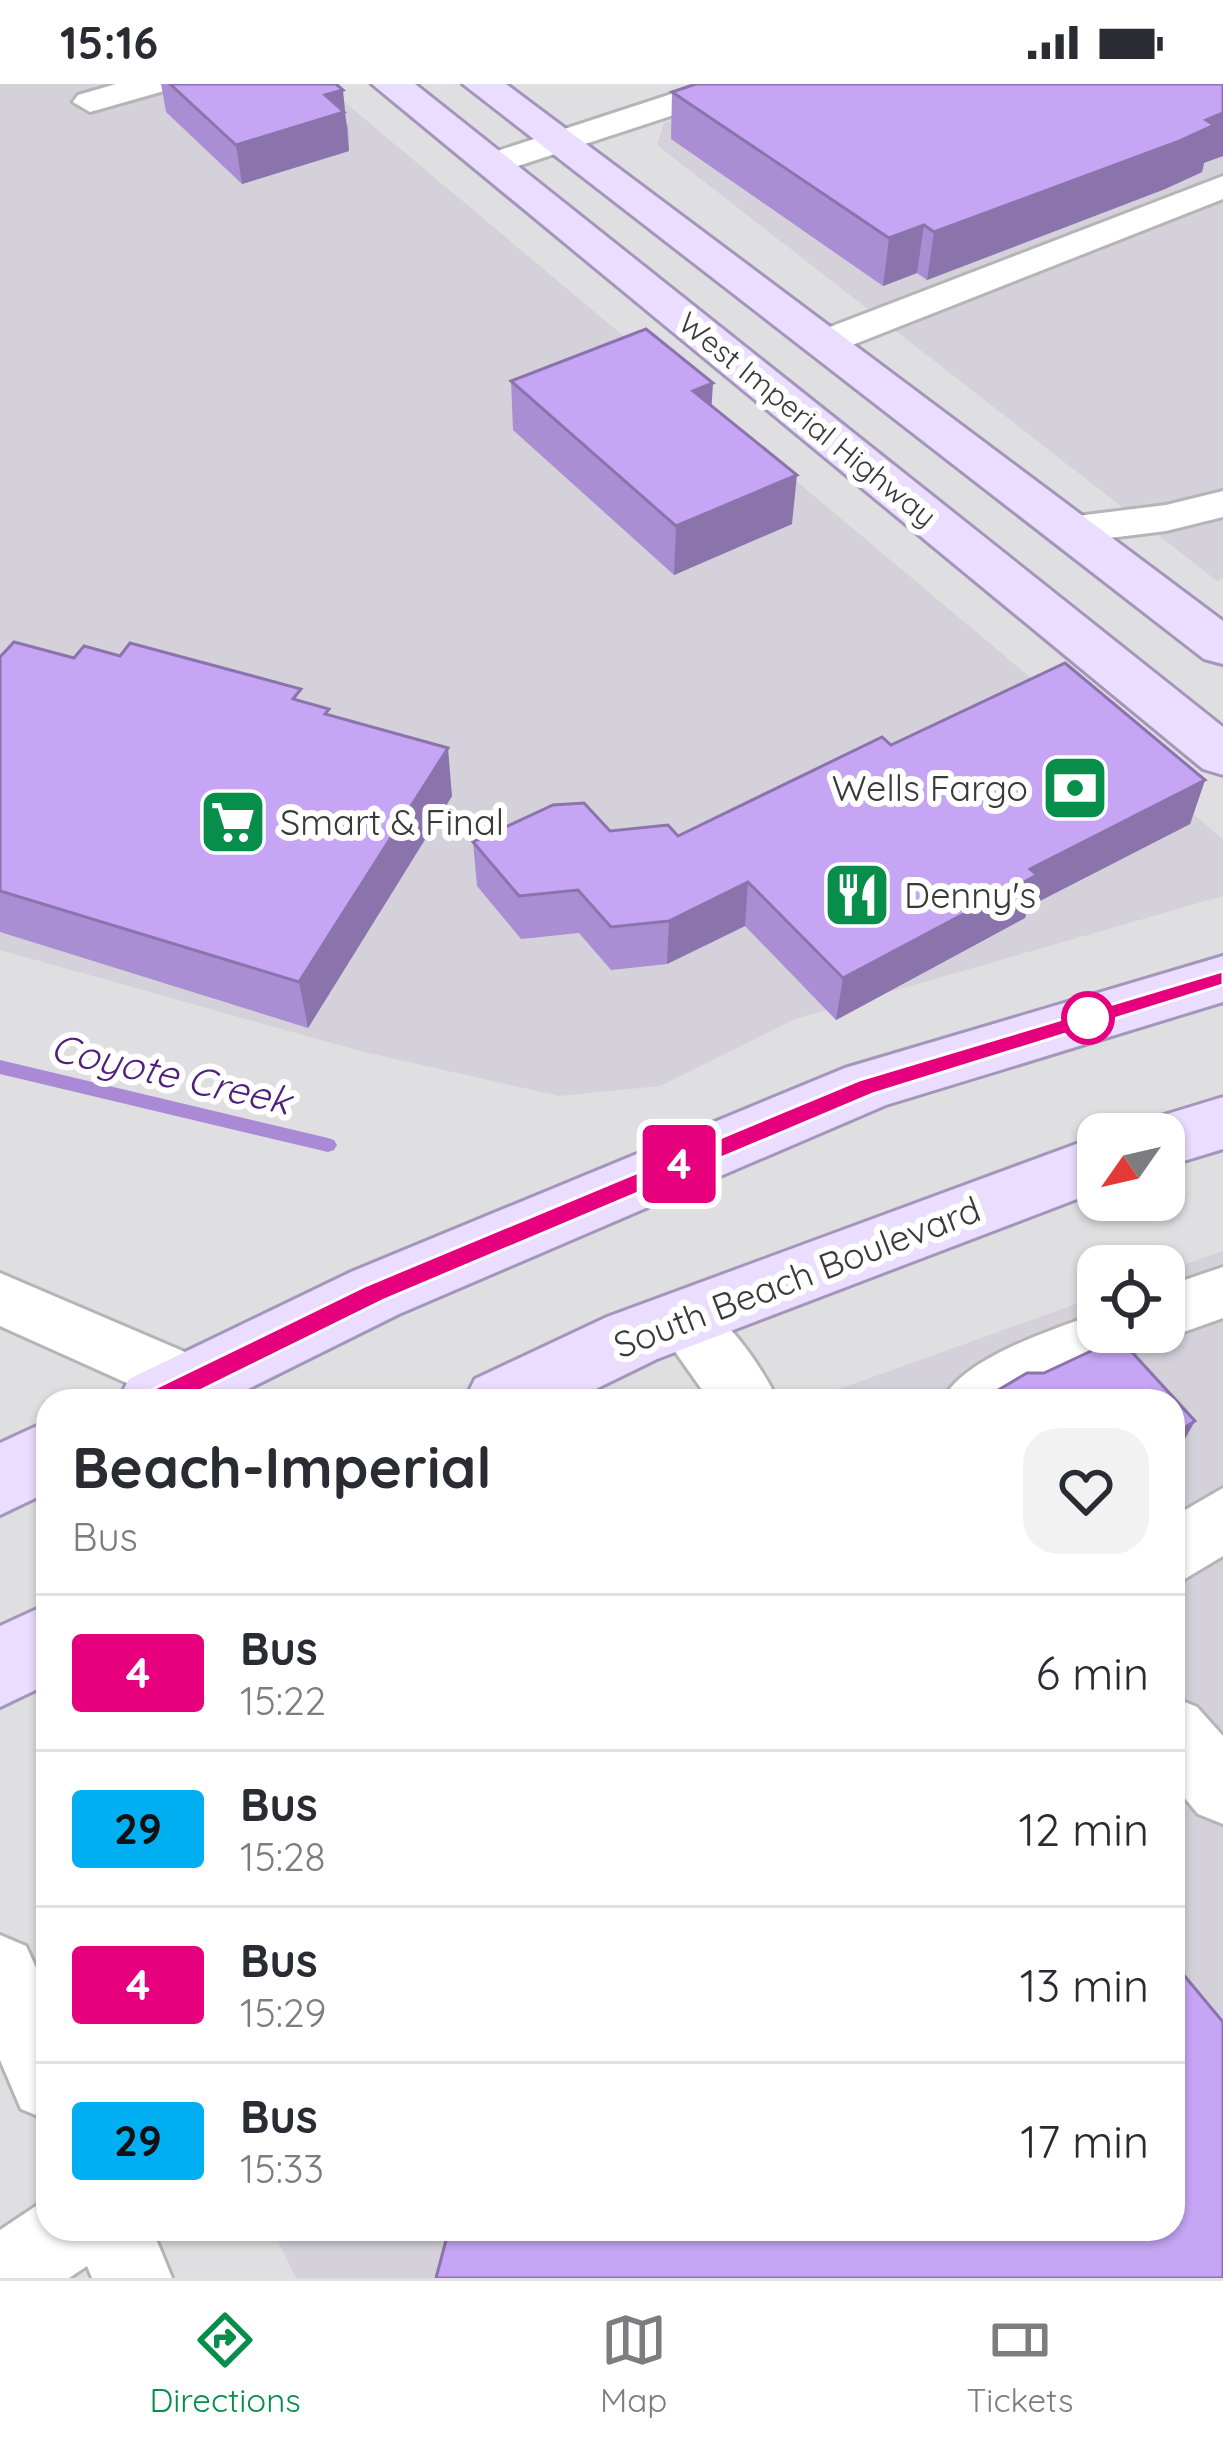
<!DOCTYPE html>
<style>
:root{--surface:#fff;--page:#f2f2f3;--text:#2b2b33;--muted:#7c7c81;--line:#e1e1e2;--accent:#078e4b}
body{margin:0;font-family:Quicksand,sans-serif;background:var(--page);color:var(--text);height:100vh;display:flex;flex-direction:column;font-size:45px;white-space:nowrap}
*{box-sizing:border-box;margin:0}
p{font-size:39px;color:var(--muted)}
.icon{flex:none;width:66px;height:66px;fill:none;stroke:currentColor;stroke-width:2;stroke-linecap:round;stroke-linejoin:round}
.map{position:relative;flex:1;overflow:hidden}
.sheet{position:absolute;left:36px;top:1305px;width:1149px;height:852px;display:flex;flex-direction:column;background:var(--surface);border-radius:36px;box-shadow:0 3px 9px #0004}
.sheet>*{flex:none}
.badge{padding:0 24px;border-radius:9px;font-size:42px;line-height:78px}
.needle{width:78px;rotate:236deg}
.tools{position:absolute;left:1077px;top:1029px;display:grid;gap:24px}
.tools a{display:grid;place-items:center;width:108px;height:108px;border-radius:24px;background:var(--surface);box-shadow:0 3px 9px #0004;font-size:60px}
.map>.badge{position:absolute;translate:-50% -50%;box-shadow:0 0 0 6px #fff}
.round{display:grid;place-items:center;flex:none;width:126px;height:126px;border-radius:36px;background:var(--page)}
.headline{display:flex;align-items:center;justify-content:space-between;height:204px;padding:0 36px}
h1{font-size:57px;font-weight:700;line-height:90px}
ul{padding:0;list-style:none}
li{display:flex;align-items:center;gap:36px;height:156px;padding:0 36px;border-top:3px solid var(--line)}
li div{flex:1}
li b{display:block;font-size:45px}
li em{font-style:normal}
li .badge{min-width:132px;font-weight:700;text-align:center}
.status{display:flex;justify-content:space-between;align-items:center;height:84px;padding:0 60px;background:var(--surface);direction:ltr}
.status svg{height:33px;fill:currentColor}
.tabs{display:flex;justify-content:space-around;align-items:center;height:168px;border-top:3px solid var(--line);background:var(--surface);font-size:33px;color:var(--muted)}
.tabs a{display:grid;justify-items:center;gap:6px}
.tabs .selected{color:var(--accent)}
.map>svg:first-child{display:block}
.built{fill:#d5d1db}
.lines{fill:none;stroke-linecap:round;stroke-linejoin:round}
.stream{fill:#aa89d7;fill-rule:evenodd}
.minor-casing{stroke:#b5b4b6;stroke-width:6}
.major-casing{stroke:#a496ba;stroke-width:6}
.minor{fill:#fff;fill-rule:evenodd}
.major{fill:#ebddff;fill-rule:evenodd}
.wall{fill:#aa8ed3}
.shaded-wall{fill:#8b74ac}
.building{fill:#c6a5f5;stroke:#8b74ac;stroke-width:3}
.line{fill:#e6007e;stroke:#fff;stroke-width:3}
.stop-dot{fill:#fff;stroke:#e6007e;stroke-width:6}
.labels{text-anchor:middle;stroke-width:12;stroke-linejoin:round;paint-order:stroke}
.far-street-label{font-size:30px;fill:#3a3a3b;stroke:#fff}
.poi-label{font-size:36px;fill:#3a3a3b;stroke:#fff;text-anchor:start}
.street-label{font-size:36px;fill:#3a3a3b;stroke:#fff}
.water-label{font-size:39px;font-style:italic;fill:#50217c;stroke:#fff}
</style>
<div class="status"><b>15:16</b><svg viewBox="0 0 49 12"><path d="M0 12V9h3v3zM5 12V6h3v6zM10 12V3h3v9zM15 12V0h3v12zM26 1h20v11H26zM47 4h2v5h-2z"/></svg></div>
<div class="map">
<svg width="1223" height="2194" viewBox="0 0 1223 2194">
<rect width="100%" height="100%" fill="#dfdee1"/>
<g class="built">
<polygon points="0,0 323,0 1223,755 1223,812 795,935 660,1002 559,1012 360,967 0,866"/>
<polygon points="783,0 1223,0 1223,494 1217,497 657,61 664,39"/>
<polygon points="1223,1167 1223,2194 296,2194 272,2145 1173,2145 1173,1317 806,1317 1098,1212 1098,1248 1164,1248 1164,1188"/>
</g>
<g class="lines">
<polygon class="stream" points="0,976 328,1054 334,1056 337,1061 334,1066 328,1068 0,990"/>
<defs>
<g id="minor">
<polygon points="116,0 169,0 164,7 90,28 73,18 78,11"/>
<polygon points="702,0 752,0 747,7 503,87 491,90 474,80 479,73"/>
<polygon points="1223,92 1223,115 837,267 809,267 804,259 809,251"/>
<polygon points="1223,407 1223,433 1166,447 1069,459 1054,455 1048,446 1054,437 1069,433 1166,421"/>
<path d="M1223,1183V1234L1164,1255L1147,1249L1138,1266L1029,1317H942C963,1273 1053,1246 1098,1229V1248H1164V1203Z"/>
<polygon points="0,1189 213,1280 222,1299 213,1317 167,1317 0,1242"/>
<path d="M682,1209C721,1223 760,1279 778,1317H710L652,1235L661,1217Z"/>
<polygon points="1223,1404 1223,1472 1173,1502 1173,1433"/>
<polygon points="1173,1613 1197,1623 1223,1652 1223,1740 1198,1730 1173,1700"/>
<polygon points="0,1851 26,1862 48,1910 48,2036 21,2025 0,1976"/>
<polygon points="48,2114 48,2145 152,2145 172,2194 92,2194 87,2182 69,2194 0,2194 0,2146"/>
</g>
<g id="major">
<polygon points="372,0 415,0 1223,643 1223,691 1203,685"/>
<polygon points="463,0 506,0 1223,537 1223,580 1204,575"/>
<polygon points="1223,872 1223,918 886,1021 399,1230 224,1317 118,1317 129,1295 351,1188 845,984"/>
<polygon points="1223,1013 1223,1065 1164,1083 1164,1050 1135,1050 1141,1038"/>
<polygon points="1098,1052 1098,1107 657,1275 571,1317 464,1317 475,1295 607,1233"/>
<polygon points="48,1337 48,1408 0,1431 0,1359"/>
<polygon points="48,1520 48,1600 0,1623 0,1542"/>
</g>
</defs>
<use href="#minor" class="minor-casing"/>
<use href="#major" class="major-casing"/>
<use href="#minor" class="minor"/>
<use href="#major" class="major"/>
</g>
<g class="wall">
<polygon points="161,0 336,0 348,44 349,67 242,100 166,28"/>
<polygon points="672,8 1204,79 1202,88 1165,105 927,196 917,189 883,202 671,55"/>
<polygon points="511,297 712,322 792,440 674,491 513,346"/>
<polygon points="0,573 74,574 303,618 330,632 452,712 308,944 0,848"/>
<polygon points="891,661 1205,696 1190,740 1028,823 1025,834 836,936 745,842 667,880 611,886 579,849 521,855 477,802 473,758 610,747 678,752"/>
</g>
<g class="shaded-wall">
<polygon points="343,6 349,67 242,100 236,61 325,11"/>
<polygon points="1223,29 1223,72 1204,79 1202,88 1165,105 927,196 934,148"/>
<polygon points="924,141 917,189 883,202 889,154"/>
<polygon points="713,299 710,348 693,307"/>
<polygon points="797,391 792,440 674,491 676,442"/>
<polygon points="448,664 452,712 308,944 299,898"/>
<polygon points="1205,696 1190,740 1028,823 1025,834 836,936 843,894 1030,785"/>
<polygon points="748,798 745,842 667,880 669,837"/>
<polygon points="1195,1337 1177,1369 1173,1372 1173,1351"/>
</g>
<g class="building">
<polygon points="170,0 336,0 343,6 325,11 344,28 236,61"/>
<polygon points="696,0 1223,0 1223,29 1206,36 1214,41 1177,58 934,148 924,141 889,154 672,8"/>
<polygon points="646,245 713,299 693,307 797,391 676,442 511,297"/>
<polygon points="14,558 74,574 84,562 120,572 130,559 301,605 293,615 329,625 325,630 448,664 299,898 0,807 0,573"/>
<polygon points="1065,579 1205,696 1030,785 1037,791 843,894 748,798 669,837 611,843 578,806 519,812 473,758 553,721 584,719 610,747 668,741 678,752 882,653 891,661"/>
<polygon points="1119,1254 1195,1337 1173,1351 1173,1317 980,1317 1027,1289 1044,1289"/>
<polygon points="1173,1878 1223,1938 1223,2194 436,2194 449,2145 1173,2145"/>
</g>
<polygon class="line" points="1223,887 1223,901 873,1010 384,1216 163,1325 154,1328 142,1317 145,1309 367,1201 859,996"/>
<defs>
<symbol id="bank-square" viewBox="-11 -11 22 22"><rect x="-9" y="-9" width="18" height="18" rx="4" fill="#078e4b" stroke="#fff"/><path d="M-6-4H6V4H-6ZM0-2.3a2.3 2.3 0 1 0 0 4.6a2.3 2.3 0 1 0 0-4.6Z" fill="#fff"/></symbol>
<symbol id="supermarket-square" viewBox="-11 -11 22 22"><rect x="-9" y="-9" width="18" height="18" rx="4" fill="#078e4b" stroke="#fff"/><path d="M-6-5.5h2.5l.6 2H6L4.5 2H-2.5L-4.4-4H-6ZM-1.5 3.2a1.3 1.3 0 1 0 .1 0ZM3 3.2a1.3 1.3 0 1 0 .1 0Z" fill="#fff"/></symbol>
<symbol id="restaurant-square" viewBox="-11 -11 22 22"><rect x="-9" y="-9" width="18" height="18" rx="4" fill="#078e4b" stroke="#fff"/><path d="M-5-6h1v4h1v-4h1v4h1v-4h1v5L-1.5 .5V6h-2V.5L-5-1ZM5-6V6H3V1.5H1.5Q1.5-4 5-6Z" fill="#fff"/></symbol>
</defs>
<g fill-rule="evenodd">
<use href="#bank-square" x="1037" y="666" width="76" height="76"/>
<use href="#supermarket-square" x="195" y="700" width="76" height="76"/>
<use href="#restaurant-square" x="819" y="773" width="76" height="76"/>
</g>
<circle class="stop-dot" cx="1088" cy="934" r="24"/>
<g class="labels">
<g class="far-street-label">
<text transform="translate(807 336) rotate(39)" y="10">West Imperial Highway</text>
</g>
<g class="poi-label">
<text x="1028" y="717" text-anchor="end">Wells Fargo</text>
<text x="280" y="751">Smart &amp; Final</text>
<text x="904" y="824">Denny's</text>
</g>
<g class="street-label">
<text transform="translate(797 1193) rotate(-21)" y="13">South Beach Boulevard</text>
</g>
<g class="water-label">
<text transform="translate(171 990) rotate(13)" y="14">Coyote Creek</text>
</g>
</g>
</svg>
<div class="tools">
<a><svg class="needle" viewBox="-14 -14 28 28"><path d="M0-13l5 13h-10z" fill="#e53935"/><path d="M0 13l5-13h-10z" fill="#7c7c81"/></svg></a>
<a><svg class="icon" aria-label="locate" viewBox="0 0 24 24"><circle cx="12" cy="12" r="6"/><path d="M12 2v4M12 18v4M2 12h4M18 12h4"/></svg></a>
</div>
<b class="badge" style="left:679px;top:1080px;background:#e6007e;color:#fff">4</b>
<section class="sheet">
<div class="headline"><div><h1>Beach-Imperial</h1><p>Bus</p></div><a class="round"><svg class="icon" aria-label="heart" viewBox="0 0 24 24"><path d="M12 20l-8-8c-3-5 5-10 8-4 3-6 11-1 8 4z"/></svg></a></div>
<ul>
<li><span class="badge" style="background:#e6007e;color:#fff">4</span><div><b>Bus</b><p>15:22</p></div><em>6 min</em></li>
<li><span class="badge" style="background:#00aff2;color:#111">29</span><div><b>Bus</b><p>15:28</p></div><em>12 min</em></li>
<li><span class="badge" style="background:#e6007e;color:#fff">4</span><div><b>Bus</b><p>15:29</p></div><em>13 min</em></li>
<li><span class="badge" style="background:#00aff2;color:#111">29</span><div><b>Bus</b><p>15:33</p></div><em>17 min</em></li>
</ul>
</section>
</div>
<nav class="tabs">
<a class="selected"><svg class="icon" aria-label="directions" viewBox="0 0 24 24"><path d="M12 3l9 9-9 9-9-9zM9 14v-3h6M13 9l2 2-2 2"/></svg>Directions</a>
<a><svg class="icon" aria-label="map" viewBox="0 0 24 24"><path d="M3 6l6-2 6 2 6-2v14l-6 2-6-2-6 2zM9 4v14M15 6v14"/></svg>Map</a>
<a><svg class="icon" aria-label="tickets" viewBox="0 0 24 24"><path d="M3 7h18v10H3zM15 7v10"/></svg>Tickets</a>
</nav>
